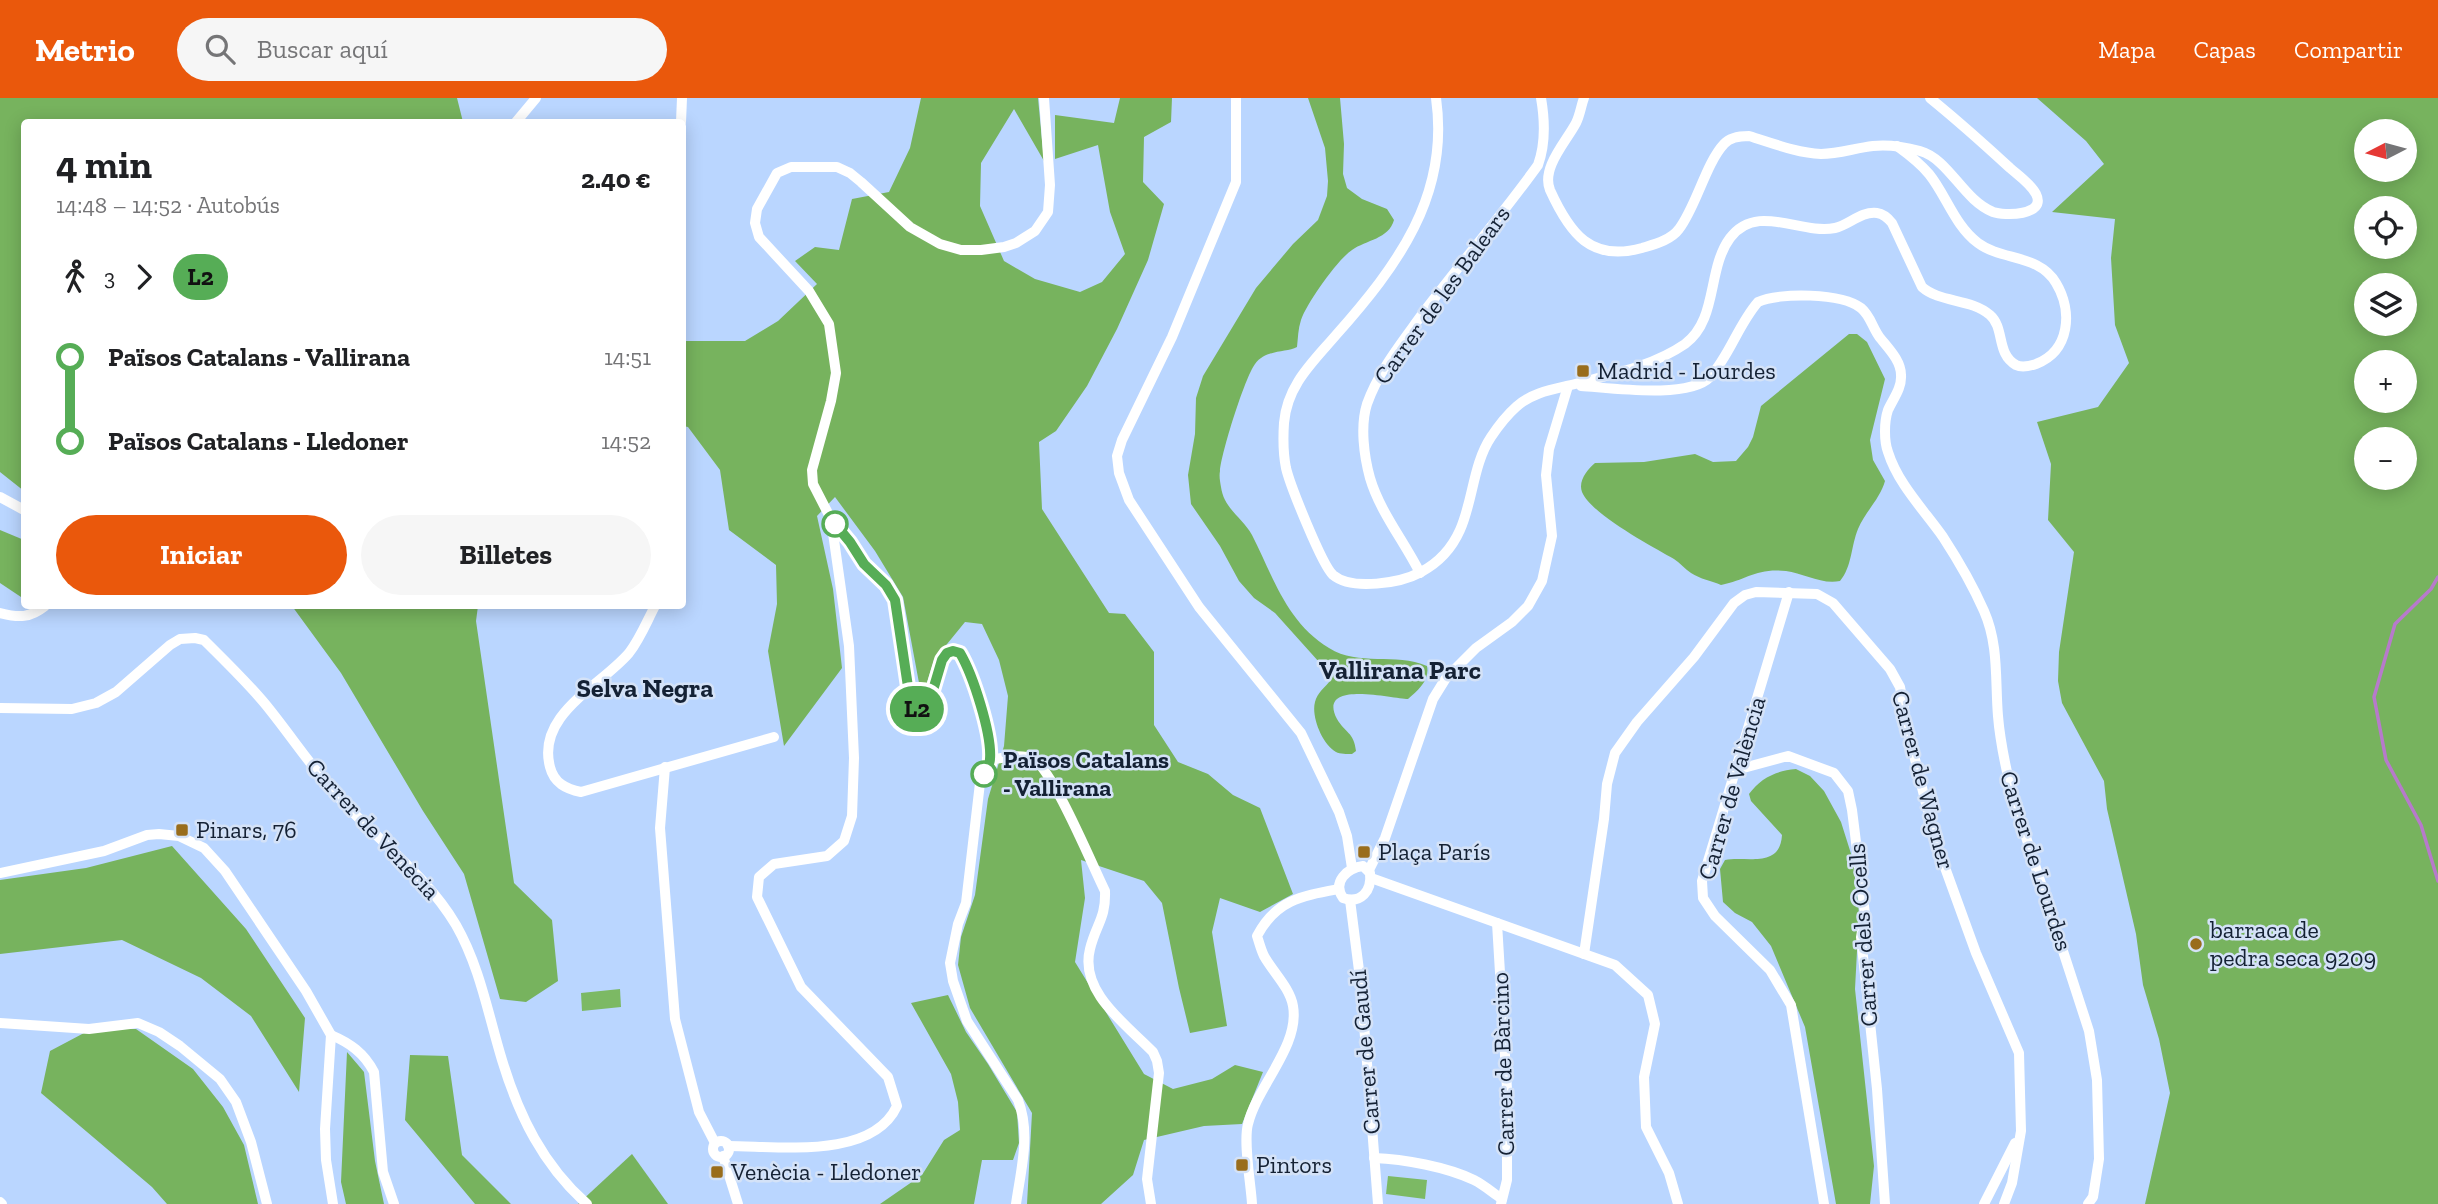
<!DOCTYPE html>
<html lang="es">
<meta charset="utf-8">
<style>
:root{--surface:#fff;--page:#f6f6f6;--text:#202124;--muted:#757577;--accent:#ea580c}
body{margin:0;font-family:"Zilla Slab",serif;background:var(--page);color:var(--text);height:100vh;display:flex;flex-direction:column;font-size:26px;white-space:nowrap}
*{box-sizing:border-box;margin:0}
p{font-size:23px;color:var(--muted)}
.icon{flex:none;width:38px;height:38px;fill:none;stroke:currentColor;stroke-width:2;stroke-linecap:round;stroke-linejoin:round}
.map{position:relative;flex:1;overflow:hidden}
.details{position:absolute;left:21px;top:21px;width:665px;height:490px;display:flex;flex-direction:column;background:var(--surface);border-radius:7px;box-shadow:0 4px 18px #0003}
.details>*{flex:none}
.badge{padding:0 14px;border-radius:23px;font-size:24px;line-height:46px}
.needle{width:46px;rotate:264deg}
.buttons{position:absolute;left:2354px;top:21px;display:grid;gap:14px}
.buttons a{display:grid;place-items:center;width:63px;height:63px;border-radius:50%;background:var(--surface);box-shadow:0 4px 18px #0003;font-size:35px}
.map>.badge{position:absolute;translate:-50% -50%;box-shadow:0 0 0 4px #fff}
.legs{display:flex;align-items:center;gap:10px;height:77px;padding:0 35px;font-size:23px}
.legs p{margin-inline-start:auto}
.summary{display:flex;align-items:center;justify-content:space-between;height:119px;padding:0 35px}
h1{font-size:38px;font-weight:700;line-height:52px}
.button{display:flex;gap:14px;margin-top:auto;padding:14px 35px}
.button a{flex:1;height:80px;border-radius:42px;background:var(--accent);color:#fff;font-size:28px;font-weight:700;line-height:80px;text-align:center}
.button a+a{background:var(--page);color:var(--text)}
ul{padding:0 35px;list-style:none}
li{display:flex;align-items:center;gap:24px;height:84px;font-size:26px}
li i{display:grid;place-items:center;width:10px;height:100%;margin:0 9px;background:currentColor}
li i::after{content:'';width:18px;height:18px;margin:-9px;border:5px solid;border-radius:50%;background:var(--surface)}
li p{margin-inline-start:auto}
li:first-child i{background:linear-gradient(#0000 50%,currentColor 0)}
li:last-child i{background:linear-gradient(currentColor 50%,#0000 0)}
header{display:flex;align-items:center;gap:42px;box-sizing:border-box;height:98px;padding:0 35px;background:var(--accent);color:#fff}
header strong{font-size:33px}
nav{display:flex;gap:38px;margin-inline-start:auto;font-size:24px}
.search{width:490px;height:63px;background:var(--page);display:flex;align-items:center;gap:18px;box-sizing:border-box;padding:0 24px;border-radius:38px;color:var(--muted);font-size:26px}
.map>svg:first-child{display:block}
.green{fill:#7cb964}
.forest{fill:#77b35e;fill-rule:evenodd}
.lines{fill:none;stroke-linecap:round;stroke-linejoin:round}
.stream{stroke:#b77acb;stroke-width:3.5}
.minor{stroke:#fff;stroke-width:10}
.line-1-casing{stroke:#fff;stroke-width:16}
.line-1{stroke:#56ad56;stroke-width:10}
.poi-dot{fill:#996d1c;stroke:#d4e2f7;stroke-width:2.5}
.stop-1-dot{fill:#fff;stroke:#56ad56;stroke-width:3.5}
.labels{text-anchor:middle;stroke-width:5;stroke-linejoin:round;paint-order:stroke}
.street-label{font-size:24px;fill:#142134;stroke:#d4e2f7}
.poi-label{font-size:24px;fill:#142134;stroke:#d4e2f7;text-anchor:start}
.stop-label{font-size:24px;font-weight:bold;fill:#142134;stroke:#d4e2f7;text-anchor:start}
.neighbourhood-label{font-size:26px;font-weight:bold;fill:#142134;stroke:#d4e2f7}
</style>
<header>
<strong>Metrio</strong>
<div class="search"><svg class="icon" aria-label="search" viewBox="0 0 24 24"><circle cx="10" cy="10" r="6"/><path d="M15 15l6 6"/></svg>Buscar aquí</div>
<nav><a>Mapa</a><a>Capas</a><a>Compartir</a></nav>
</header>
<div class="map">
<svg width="2438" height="1106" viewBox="0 0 2438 1106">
<rect width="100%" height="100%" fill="#bad6ff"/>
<g class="green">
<polygon points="620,891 621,909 582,913 581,895"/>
<polygon points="1388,1078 1427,1082 1425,1101 1386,1096"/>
</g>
<g class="forest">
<polygon points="0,0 457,0 463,24 24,24 24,393 0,374"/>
<polygon points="921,0 1038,0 1044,63 1014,11 981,65 980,108 1004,163 1035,181 1080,194 1102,184 1125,156 1110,114 1098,47 1055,61 1055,17 1114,25 1120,0 1172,0 1171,24 1144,39 1143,84 1164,106 1148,162 1117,231 1087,288 1056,333 1039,344 1042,411 1109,515 1125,516 1154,554 1154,627 1178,664 1208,676 1233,697 1260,710 1293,796 1260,814 1220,800 1212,834 1227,928 1190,935 1179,890 1162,805 1144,783 1081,762 1085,800 1075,864 1144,976 1173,991 1212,981 1235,967 1263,974 1242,1026 1204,1028 1144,1042 1133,1077 1101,1106 1027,1106 1032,1015 970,910 958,867 961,839 975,797 988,701 1004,648 1008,598 999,562 982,526 965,524 934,562 922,601 903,499 875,453 835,399 817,418 833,491 842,570 784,648 768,553 777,506 776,467 729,432 720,372 688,329 683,328 682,265 685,243 745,243 778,223 817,186 795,163 815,149 839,152 852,101 889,94 910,50"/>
<path d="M1308,0H1340L1344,46L1343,76L1347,90L1362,101L1387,111L1394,122C1389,141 1366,142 1352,152C1337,162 1307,205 1301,222C1298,231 1298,240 1297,249C1286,255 1266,251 1255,266C1245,279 1221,356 1220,373C1219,378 1220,383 1221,389C1224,411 1242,419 1252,437C1273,478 1286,524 1329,550C1359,569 1395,554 1427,568C1430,582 1418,593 1408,601C1393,601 1316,581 1337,621C1345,635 1354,634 1356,653L1352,656C1347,656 1340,656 1336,654C1322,646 1311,618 1315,604C1317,595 1325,589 1331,582L1328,574L1275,515L1254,500L1239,483L1220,448L1191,406L1188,377L1195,336L1196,300L1203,278L1256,190L1293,146L1318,122L1327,98L1328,83L1325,50Z"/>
<path d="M2037,0H2438V1106H2145L2170,995L2159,941L2143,887L2136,836L2107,711L2104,683L2062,605L2058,583L2059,554L2074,454L2048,422L2051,366L2037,324L2098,309L2129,265L2115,227L2111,160L2115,121L2052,114L2104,66L2086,43ZM2366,33H2404V72H2366ZM2366,110H2404V149H2366ZM2366,187H2404V226H2366ZM2366,264H2404V303H2366ZM2366,341H2404V380H2366Z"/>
<path d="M1849,236H1857L1867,244L1885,281L1870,342L1873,362L1885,383C1880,401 1865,414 1858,431C1851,448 1852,469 1840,483C1822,487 1803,475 1786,473C1755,470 1747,482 1721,487C1712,483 1700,481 1691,475C1685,471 1680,465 1674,461C1653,449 1591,416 1582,394C1578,383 1587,372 1595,365L1644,364L1695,356L1713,364L1736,363L1748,349L1753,339L1761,308Z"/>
<polygon points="0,432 24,442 24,501 0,485"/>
<polygon points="292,508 478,508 476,523 514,785 552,822 558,883 526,904 500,901 464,776 423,713 341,575"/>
<path d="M1796,671L1810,678L1824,693L1841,724L1853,762L1859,815L1855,891L1874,1068L1870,1106H1836L1805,929L1771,848L1752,824L1735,815L1723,804L1720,771L1725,762C1747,758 1780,771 1782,737L1751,703L1749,696C1761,680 1775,673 1796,671Z"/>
<polygon points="172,748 246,831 305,920 299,994 251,918 201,880 122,842 0,856 0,782 86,770"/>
<polygon points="948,897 966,934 988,966 1017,1014 1019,1045 1013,1062 982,1062 974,1106 880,1106 922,1077 944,1042 960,1032 958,1004 951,976 911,905"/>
<polygon points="113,931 136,931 193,971 223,1009 244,1047 258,1106 167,1106 152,1089 41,995 50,953 84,935"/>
<polygon points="347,954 364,974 375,1063 384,1106 346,1106 341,1084"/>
<polygon points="410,957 448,958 462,1057 511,1106 475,1106 405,1022"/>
<polygon points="632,1056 668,1106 578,1106"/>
</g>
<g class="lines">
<polyline class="stream" points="2438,479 2431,491 2395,526 2374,599 2386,662 2421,727 2438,783"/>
<g class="minor">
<polyline points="1236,0 1236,84 1172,239 1122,342 1117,358 1119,375 1129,402 1199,509 1301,635 1339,714 1347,738 1352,770"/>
<path d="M1436,0C1450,98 1397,168 1336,237C1313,264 1287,287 1284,325C1283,340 1283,355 1286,370C1290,387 1322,467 1333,477C1352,493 1401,485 1421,474C1438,465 1452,450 1460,432C1473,403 1473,366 1491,339C1497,330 1507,317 1516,309C1532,294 1555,291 1575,286C1613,276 1653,268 1685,246C1718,222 1707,171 1730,140C1757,104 1800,137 1835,130C1849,127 1861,113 1877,115C1884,116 1888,120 1892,125L1922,189C1940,205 1970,200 1990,217C2005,230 1996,256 2016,267C2022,270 2030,268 2036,266C2070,253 2073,213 2056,185C2039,156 2002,163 1978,145C1955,128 1946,97 1929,76C1919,64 1908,56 1897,48"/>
<path d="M1584,0C1581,8 1580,17 1576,25C1566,44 1541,70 1550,92C1570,136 1591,164 1642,150C1655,146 1671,142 1679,131C1696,109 1706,65 1724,46C1730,39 1740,38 1749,38C1772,45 1797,55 1821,56C1839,56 1855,50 1873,48C1889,46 1905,49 1920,53C1949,61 1963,102 1993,114C2004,118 2047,118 2036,96C2031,86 2018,77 2010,70C1984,46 1957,22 1930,0"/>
<polyline points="516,24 536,0"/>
<polyline points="681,24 682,0"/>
<path d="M1581,288C1612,290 1689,301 1710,279C1730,257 1738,227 1758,204C1779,194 1842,195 1861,210C1871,218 1873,232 1881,241C1889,251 1901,263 1901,277C1902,290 1893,301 1888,312C1884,324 1884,343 1888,354C1898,386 1924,412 1943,439C1958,462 1973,488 1984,513C1999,547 1995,582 1998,618C2000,644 2006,671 2012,696L2089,933L2097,982L2099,1061L2093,1099L2088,1106"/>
<polyline points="0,399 24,412"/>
<path d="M1420,475C1404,443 1380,414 1370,380C1364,358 1360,328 1367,306C1379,272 1403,243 1423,215C1461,165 1502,117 1538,67C1546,45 1545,23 1541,0"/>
<polyline points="1789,494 1702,783 1703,800 1715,818 1770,872 1791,907 1824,1106"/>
<path d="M655,508C647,523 640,541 629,555C601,588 536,616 550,669C554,685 566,691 581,694L774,639"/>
<path d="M0,515C19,520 30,520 45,508"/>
<path d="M0,610L72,611L96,605L116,594L170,547L180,541L195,540L204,542C225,563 247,584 266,607C292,639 314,673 342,703C380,744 427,778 456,827C480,869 488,916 502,962C519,1018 543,1067 587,1106"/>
<path d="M990,662C1003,660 1020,655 1033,661C1052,670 1093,769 1105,793C1106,821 1096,826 1090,851C1079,894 1127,927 1153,954L1157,963L1159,975L1147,1081L1151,1106"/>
<polyline points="665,669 660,730 675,921 699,1014 715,1045"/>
<polyline points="1736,672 1788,658 1834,675 1848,693 1852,712 1865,816 1861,839 1877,991 1885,1106"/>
<path d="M1363,768L1370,775C1372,793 1361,806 1343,800C1332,784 1347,770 1363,768Z"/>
<polyline points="1369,772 1385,740 1433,601 1446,580 1476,550 1512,524 1528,508 1542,483 1552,438 1546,377 1549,351 1568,288"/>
<polyline points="0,775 104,753 147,737 159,736 179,738 204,750 225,773 306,893 331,937 325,1031 326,1062 333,1106"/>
<polyline points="1371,780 1615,867 1648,897 1655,926 1644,979 1646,1029 1669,1075 1678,1106"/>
<polyline points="1350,802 1361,888 1378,1106"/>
<polyline points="1497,825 1507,991 1507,1082 1501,1106"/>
<polyline points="1584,856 1604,721 1607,686 1615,655 1637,624 1694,559 1734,505 1745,497 1756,494 1817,496 1833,505 1890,571 1900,589 1908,633 1935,742 1976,855 2019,955 2021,1033 2012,1085 2004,1106"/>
<polyline points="0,925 89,931 138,925 159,934 180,948 220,981 236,1004 251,1044 267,1106"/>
<path d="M331,937C350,945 364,955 374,974L383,1074L394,1106"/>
<circle cx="721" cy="1051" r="8"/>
<path d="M728,1048C778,1048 872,1062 897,1008L888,979L801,889L757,799L759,779L774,766L827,758L844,743L852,718L854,660L849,548L831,421"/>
<polyline points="723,1058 738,1106"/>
<path d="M1374,1060C1404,1061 1447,1069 1474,1082C1484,1087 1493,1095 1502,1101"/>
<polyline points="0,1104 2,1106"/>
<path d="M1016,1106C1021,1071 1031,1036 1018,1002L967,923L953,883L950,865L958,826L966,805L980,685L990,662L983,615L965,564L960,555L953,553L947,555L942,562L928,609L923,612L915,611L910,602L895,502L886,487L864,466L850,444L831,421L813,386L812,372L831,303L836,275L829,226L809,193L759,139L755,125L757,111L777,75L791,69H837L850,75L861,84L910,129L940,146L961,152H981L1004,149L1016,145L1035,133L1048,114L1050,87L1044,0"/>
<path d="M1252,1106C1251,1086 1243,1044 1248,1026C1257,988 1300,948 1293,908C1290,890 1273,874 1264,858C1261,852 1259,844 1257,838C1276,802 1301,798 1339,791"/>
<polyline points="1984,1106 2015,1045"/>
</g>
</g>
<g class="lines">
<defs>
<path id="line-1" d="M835,426L850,444L864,466L886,487L895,502L910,602L915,611L923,612L928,609L942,562L947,555L953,553L960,555C973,577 992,636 990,661C990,667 986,672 984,676"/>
</defs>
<use href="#line-1" class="line-1-casing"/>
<use href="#line-1" class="line-1"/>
</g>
<g class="poi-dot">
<rect x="1576" y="266" width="14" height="14" rx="3.5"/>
<rect x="175" y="725" width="14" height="14" rx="3.5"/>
<rect x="1357" y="747" width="14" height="14" rx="3.5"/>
<circle cx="2196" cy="846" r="7"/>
<rect x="1235" y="1060" width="14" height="14" rx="3.5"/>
<rect x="710" y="1067" width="14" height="14" rx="3.5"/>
</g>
<g class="stop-1-dot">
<circle cx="835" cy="426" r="12"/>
<circle cx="984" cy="676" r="12"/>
</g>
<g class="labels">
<g class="street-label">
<text transform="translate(1442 197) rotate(-54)" y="8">Carrer de les Balears</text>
<text transform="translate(1923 682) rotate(75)" y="8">Carrer de Wagner</text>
<text transform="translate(1732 690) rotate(-74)" y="8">Carrer de València</text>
<text transform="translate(373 731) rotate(47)" y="8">Carrer de Venècia</text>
<text transform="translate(2036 763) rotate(72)" y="8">Carrer de Lourdes</text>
<text transform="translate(1863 837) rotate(-94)" y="8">Carrer dels Ocells</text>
<text transform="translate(1365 954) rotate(-95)" y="8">Carrer de Gaudí</text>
<text transform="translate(1503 966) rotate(-92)" y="8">Carrer de Bàrcino</text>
</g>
<g class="poi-label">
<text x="1597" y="281">Madrid - Lourdes</text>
<text x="196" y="740">Pinars, 76</text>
<text x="1378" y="762">Plaça París</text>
<text x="2210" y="840">barraca de<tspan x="2210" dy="28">pedra seca 9209</tspan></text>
<text x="1256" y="1075">Pintors</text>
<text x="731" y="1082">Venècia - Lledoner</text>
</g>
<g class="stop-label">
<text x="1003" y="670">Països Catalans<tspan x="1003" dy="28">- Vallirana</tspan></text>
</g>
<g class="neighbourhood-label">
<text x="1400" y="581">Vallirana Parc</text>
<text x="645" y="599">Selva Negra</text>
</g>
</g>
</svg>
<div class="buttons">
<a><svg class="needle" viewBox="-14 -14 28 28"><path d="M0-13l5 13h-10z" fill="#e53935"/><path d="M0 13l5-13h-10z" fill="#757577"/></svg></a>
<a><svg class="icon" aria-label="locate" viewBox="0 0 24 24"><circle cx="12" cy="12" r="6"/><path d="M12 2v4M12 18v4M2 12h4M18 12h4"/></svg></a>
<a><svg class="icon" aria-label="layers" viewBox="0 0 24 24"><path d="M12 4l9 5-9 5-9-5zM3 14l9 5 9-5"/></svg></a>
<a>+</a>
<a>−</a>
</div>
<b class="badge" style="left:917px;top:611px;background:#56ad56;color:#111">L2</b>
<section class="details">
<div class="summary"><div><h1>4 min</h1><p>14:48 – 14:52 · Autobús</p></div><b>2.40 €</b></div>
<div class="legs"><svg class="icon" aria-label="walk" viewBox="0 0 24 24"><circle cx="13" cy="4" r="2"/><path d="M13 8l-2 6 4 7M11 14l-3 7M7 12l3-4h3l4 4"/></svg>3<svg class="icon" aria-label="forward" viewBox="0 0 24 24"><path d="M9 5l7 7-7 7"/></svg><b class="badge" style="background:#56ad56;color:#111">L2</b></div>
<ul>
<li><i style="color:#56ad56"></i><b>Països Catalans - Vallirana</b><p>14:51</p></li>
<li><i style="color:#56ad56"></i><b>Països Catalans - Lledoner</b><p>14:52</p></li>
</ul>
<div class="button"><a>Iniciar</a><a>Billetes</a></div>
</section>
</div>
